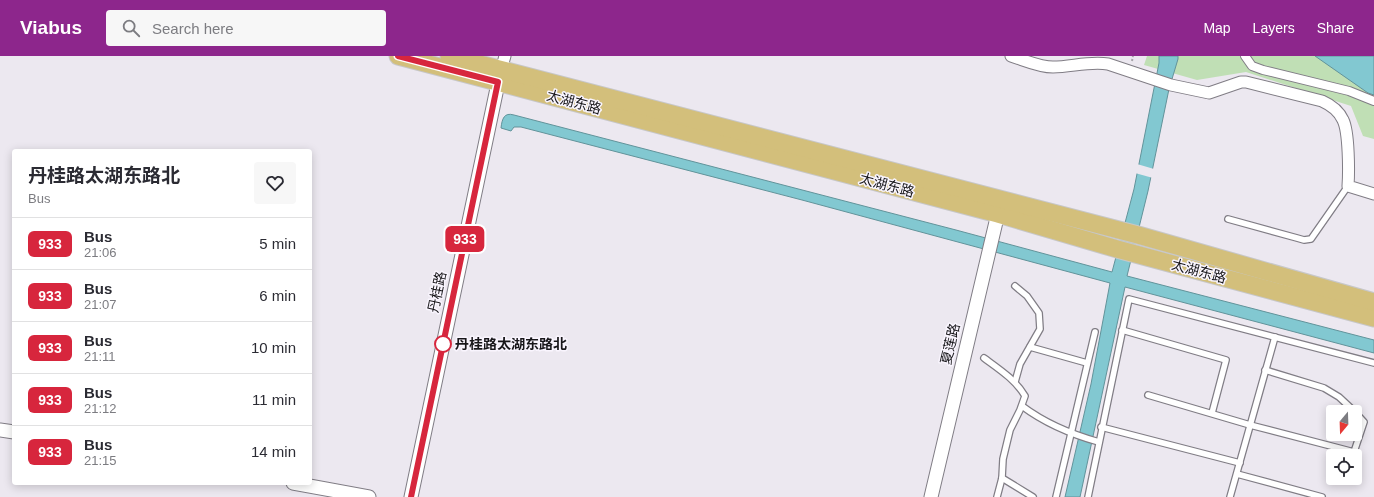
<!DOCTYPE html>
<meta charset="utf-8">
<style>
:root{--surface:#fff;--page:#f7f7f7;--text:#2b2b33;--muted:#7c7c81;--line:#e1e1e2;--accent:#8d268c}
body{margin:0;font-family:Helvetica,"Noto Sans SC",sans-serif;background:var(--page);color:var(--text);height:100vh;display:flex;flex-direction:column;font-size:15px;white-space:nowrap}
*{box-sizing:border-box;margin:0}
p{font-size:13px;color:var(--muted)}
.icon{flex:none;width:22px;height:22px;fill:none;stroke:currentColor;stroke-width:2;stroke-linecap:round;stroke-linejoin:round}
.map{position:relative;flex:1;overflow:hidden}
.sheet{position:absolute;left:12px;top:93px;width:300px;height:336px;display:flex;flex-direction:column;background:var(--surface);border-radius:4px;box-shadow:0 2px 10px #0003}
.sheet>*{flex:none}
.badge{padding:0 8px;border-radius:6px;font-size:14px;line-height:26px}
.needle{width:26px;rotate:199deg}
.fabs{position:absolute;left:1326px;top:349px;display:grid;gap:8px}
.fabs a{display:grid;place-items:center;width:36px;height:36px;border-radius:4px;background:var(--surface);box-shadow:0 2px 10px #0003;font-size:20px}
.map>.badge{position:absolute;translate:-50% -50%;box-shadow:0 0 0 2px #fff}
.round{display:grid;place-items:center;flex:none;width:42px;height:42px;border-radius:4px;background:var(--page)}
.headline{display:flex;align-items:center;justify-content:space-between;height:68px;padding:0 16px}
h1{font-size:19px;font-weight:700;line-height:30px}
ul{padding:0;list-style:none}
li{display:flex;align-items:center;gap:12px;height:52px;padding:0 16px;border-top:1px solid var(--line)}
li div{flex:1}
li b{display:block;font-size:15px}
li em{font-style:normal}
li .badge{min-width:44px;font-weight:700;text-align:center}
header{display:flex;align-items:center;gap:24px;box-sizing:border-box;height:56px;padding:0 20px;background:var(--accent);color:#fff}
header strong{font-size:19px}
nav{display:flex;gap:22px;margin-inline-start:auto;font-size:14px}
.search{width:280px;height:36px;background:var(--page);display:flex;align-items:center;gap:10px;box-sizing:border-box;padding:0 14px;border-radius:4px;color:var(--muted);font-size:15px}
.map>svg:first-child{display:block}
.green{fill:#c0dfb5}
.water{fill:#82c8d1;stroke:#62939a}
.pier{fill:#ece8f0}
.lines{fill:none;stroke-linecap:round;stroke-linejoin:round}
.service-casing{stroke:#807d85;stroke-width:8}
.pedestrian-casing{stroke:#807d85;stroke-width:10}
.minor-casing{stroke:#807d85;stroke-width:13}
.tertiary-casing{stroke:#807d85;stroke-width:15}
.primary-casing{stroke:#c7c7c8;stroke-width:19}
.path{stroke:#a7a4aa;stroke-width:2;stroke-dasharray:2 2;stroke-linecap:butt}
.service{stroke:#fff;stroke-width:5.5}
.pedestrian{stroke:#fff;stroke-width:8}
.minor{stroke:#fff;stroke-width:11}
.tertiary{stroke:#fff;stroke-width:13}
.primary{stroke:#d3bf7b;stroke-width:17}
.line-casing{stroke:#fff;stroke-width:9}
.line{stroke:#d7263d;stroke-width:6}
.stop-dot{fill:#fff;stroke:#d7263d;stroke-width:2}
.labels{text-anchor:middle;stroke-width:3;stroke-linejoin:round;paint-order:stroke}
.street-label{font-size:14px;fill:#171619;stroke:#f9f5fe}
.stop-label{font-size:14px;font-weight:bold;fill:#171619;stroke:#f9f5fe;text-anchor:start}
</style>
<header>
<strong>Viabus</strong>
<div class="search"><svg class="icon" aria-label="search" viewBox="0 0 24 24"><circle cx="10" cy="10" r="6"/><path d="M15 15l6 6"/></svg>Search here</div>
<nav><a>Map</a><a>Layers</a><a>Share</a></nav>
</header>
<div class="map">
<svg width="1374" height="441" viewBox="0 0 1374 441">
<rect width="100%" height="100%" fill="#ece8f0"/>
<polygon class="green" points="1147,0 1374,0 1374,83 1363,80 1351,50 1246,16 1197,24 1144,9"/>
<g class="water">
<path d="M1159,0H1178V3L1169,33L1148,135L1127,220L1374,284V297L1125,231L1080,441H1065L1091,328L1110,227L802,144L521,71H514L511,75L501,72C502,63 504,56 514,59L956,174L1112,216L1134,133L1159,7Z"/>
<polygon points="1315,0 1374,0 1374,39 1368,37"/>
</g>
<polygon class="pier" points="1137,108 1154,113 1153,122 1135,117"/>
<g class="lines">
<defs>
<g id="service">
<polyline points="1228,163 1297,182 1304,184 1311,183 1348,130"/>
<polyline points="1122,274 1226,304 1212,357"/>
<polyline points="1030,291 1087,307"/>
<path d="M984,302C999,313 1016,324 1025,340L1020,354L1010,374L1003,403L1002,422L997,441"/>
<polyline points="1015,326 1020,308 1040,273 1039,257 1027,240 1015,230"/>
<polyline points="1148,339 1250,369 1354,396 1364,366 1354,355 1339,341 1324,332 1265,314"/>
<path d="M1022,350C1046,368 1070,378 1099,386"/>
<polyline points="1101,371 1240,407"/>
<polyline points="1237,418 1322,441"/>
<polyline points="1002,422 1033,441"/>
<polyline points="1056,441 1095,276"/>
<polyline points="1088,441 1129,243 1374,307"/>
<polyline points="1230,441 1275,281"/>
</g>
<polyline id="pedestrian" points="1245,0 1252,10 1263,14 1349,35 1374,45"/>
<g id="minor">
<path d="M1011,0C1024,4 1039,11 1053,11C1071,11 1089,5 1108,8L1171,29L1209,37L1241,26H1246L1322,45C1331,49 1339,55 1343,64C1349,76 1349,116 1348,130L1374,138"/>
<polyline points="501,14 505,0"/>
</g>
<g id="tertiary">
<polyline points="0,374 14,376"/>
<polyline points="293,427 369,441"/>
<polyline points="411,441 500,18"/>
<polyline points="931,441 1000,149"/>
</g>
<g id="primary">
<polyline points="398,0 998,158 1117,193 1374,262"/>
<polyline points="449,0 1138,179 1374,246"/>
</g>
</defs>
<use href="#service" class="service-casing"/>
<use href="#pedestrian" class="pedestrian-casing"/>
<use href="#minor" class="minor-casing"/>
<use href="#tertiary" class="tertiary-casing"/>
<use href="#primary" class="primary-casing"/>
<polyline class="path" points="1132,5 1133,0"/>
<use href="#service" class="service"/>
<use href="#pedestrian" class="pedestrian"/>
<use href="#minor" class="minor"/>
<use href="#tertiary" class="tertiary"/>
<use href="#primary" class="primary"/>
</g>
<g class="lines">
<defs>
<polyline id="line" points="398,0 498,26 411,441"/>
</defs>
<use href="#line" class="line-casing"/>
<use href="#line" class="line"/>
</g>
<circle class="stop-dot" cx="443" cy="288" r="8"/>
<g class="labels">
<g class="street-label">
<text transform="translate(574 46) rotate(15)" y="5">太湖东路</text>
<text transform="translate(887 129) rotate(15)" y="5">太湖东路</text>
<text transform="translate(1199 215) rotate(15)" y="5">太湖东路</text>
<text transform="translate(437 236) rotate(-78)" y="5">丹桂路</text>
<text transform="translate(950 288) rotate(-77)" y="5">夏莲路</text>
</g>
<g class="stop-label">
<text x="455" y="293">丹桂路太湖东路北</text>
</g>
</g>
</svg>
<div class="fabs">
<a><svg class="needle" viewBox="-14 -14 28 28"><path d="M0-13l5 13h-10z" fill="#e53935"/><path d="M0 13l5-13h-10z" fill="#7c7c81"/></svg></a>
<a><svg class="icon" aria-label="locate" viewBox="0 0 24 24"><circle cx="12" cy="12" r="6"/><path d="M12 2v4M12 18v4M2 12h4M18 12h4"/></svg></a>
</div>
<b class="badge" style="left:465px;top:183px;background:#d7263d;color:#fff">933</b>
<section class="sheet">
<div class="headline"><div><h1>丹桂路太湖东路北</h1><p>Bus</p></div><a class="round"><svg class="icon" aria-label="heart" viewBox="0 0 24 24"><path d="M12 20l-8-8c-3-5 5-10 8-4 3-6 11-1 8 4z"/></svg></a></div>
<ul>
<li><span class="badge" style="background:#d7263d;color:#fff">933</span><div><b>Bus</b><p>21:06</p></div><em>5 min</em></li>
<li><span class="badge" style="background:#d7263d;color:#fff">933</span><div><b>Bus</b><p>21:07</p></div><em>6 min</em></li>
<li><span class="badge" style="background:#d7263d;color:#fff">933</span><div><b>Bus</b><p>21:11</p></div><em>10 min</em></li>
<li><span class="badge" style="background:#d7263d;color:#fff">933</span><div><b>Bus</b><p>21:12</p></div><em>11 min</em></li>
<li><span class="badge" style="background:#d7263d;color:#fff">933</span><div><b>Bus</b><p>21:15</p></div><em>14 min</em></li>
</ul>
</section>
</div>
